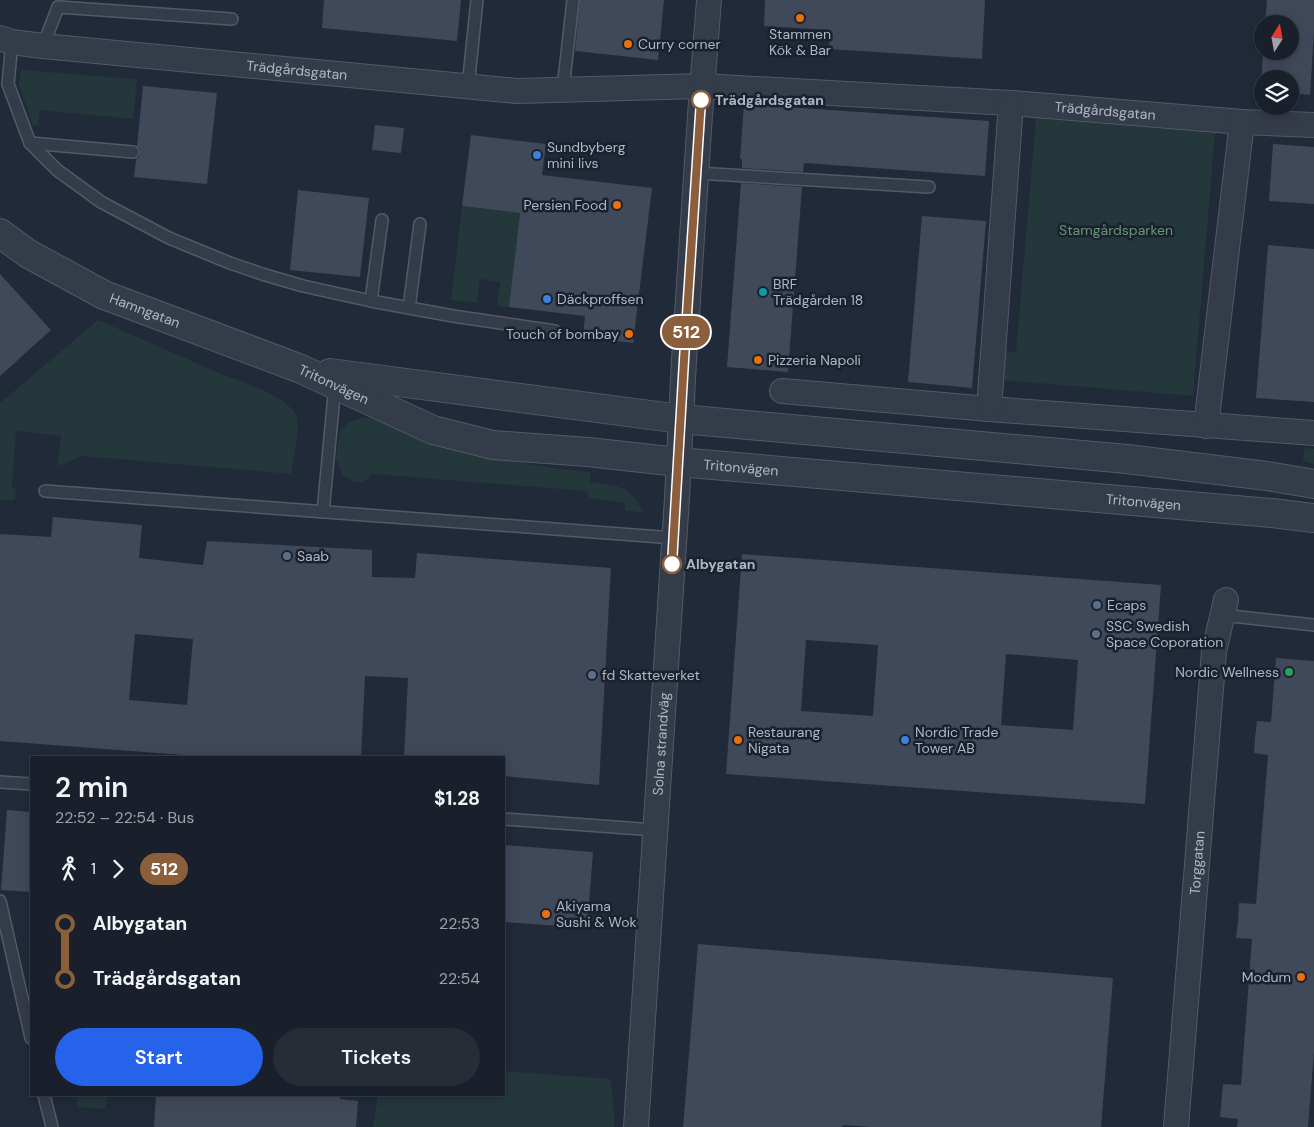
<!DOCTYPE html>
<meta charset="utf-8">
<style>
:root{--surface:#19202b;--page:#262d37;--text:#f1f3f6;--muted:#9fa3a9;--line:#373e47;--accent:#2563eb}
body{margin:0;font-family:"DM Sans",sans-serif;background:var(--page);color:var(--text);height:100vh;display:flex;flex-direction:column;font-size:19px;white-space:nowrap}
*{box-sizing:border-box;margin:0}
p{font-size:16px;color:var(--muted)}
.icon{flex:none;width:28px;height:28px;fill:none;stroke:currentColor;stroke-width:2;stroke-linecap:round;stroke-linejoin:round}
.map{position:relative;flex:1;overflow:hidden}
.side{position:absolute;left:30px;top:756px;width:475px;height:340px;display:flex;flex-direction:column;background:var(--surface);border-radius:0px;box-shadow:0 2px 12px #0003,0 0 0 1px var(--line)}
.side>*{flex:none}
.badge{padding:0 10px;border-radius:16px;font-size:18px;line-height:32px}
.needle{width:32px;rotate:11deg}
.controls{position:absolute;left:1254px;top:15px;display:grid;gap:10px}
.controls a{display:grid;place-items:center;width:45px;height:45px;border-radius:50%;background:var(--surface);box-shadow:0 2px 12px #0003,0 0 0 1px var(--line);font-size:25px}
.map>.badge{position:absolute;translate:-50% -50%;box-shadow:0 0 0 2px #fff}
.legs{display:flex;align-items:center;gap:8px;height:55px;padding:0 25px;font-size:16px}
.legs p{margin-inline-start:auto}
.head{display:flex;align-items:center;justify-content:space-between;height:85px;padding:0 25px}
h1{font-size:28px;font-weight:600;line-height:38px}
.cta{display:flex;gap:10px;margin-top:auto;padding:10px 25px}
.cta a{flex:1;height:58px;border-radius:30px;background:var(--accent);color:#fff;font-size:20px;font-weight:600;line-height:58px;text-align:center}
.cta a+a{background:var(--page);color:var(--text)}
ul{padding:0 25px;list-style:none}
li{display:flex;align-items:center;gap:18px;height:55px;font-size:19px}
li i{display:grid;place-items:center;width:8px;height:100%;margin:0 6px;background:currentColor}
li i::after{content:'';width:12px;height:12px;margin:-6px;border:4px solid;border-radius:50%;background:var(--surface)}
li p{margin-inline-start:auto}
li:first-child i{background:linear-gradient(#0000 50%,currentColor 0)}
li:last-child i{background:linear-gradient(currentColor 50%,#0000 0)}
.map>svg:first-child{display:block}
.green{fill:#24373b}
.building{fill:#40495a;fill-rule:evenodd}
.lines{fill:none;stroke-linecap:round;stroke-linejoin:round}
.service-casing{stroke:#535967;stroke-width:14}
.minor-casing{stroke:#535967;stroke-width:26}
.tertiary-casing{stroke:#535967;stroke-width:30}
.service{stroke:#353c49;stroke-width:11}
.minor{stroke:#353c49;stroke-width:24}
.tertiary{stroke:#353c49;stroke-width:28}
.line-1-casing{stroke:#fff;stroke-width:11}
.line-1{stroke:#8b5e3c;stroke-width:8}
.food-dot{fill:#e8710a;stroke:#1a212e;stroke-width:2}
.stop-1-dot{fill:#fff;stroke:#8b5e3c;stroke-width:2.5}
.shop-dot{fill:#3f7fe0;stroke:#1a212e;stroke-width:2}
.culture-dot{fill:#0f9aa8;stroke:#1a212e;stroke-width:2}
.service-dot{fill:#5c6f8a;stroke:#1a212e;stroke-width:2}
.leisure-dot{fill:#2e9e5b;stroke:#1a212e;stroke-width:2}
.labels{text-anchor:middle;stroke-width:5;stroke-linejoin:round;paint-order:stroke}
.poi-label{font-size:14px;fill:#b0b6c5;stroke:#1a212e;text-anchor:start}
.street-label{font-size:14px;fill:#b0b6c5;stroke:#1a212e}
.stop-label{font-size:14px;font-weight:bold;fill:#b0b6c5;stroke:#1a212e;text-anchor:start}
.park-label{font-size:14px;fill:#679675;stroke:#1a212e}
</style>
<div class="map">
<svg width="1314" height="1127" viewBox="0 0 1314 1127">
<rect width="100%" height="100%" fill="#212a39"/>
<g class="green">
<polygon points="21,70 137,79 133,119 40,110 38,125 33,125 19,86"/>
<polygon points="1036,118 1215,133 1193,396 1000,380 1002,351 1016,352"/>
<polygon points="462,206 520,213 509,307 497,306 500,282 480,279 477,303 451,300"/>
<path d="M98,320C137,337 176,354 214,371C236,380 282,393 295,413C302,423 293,461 291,474L83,456L57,466L61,436L16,431L12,486L16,488L15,500H0V403Z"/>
<path d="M364,417L376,419L416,434L496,459L560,469L590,472V482C616,485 631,486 643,512L625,511V503L590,498L586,491L372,474L364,482H353L343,475L336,459L340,431L349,422Z"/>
<polygon points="1304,448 1314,449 1314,464 1303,461"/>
<polygon points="504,1071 611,1079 615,1127 373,1127 378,1095 504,1095"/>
<polygon points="78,1095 107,1095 106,1109 77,1107"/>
</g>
<g class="building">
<polygon points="324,0 461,0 457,41 322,28"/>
<polygon points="580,0 664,0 658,60 575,51"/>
<polygon points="765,0 985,0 982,59 829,49 830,30 764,26"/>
<polygon points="1267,0 1314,0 1314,31 1310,95 1290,93 1290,79 1262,79 1262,85 1261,85 1263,51 1290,51 1290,24 1265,24"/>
<polygon points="143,86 217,93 207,184 134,177 136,159 139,157 140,153 140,149 137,146"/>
<polygon points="744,104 989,121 985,176 804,163 803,172 742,168 742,159 740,159"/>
<polygon points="375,125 404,128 401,153 372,150"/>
<polygon points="471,135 546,144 542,175 652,188 633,343 583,337 585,316 509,307 520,213 462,206"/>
<polygon points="1273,144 1314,147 1314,204 1269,201"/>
<polygon points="741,183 802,187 788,372 727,367"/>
<polygon points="298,190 369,198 360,277 290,270"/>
<polygon points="922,216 986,221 972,388 908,382"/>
<polygon points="1268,245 1314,249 1314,402 1256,398"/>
<polygon points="0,274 51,330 0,376"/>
<path d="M53,517L142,525L139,558L203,565L207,541L372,550V577L415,578L417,553L611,568L599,785L504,776V758H404L408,678L365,676L361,758H224L0,741V534L51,537ZM135,634L193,639L187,705L129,700Z"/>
<path d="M742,554L1161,585L1145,804L726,774ZM806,640L878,645L873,716L801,711ZM1006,654L1078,660L1073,730L1001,725Z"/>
<polygon points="1276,658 1314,661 1314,1052 1308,1127 1237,1127 1238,1119 1220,1117 1223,1084 1241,1085 1252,939 1236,938 1238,922 1239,903 1256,904 1268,755 1254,753 1255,738 1257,721 1271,722"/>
<polygon points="7,810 31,812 31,892 1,890"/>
<polygon points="504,845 593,852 587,928 504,922"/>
<polygon points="698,944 1113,978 1101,1127 871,1127 843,1125 842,1127 683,1127"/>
<polygon points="156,1095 341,1095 340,1099 358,1101 356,1127 154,1127"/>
</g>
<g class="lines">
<defs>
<g id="service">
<polyline points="12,42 8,84 30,143 57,170 101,202 169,238 230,263 262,274 303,286 371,301 453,316 555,331"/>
<polyline points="43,46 58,7 232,19"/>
<polyline points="468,87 477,0"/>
<polyline points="563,89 573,0"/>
<polyline points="30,143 133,152"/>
<polyline points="696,173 929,187"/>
<polyline points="371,301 382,220"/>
<polyline points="409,308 420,224"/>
<polyline points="45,491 674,538"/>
<polyline points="323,512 335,385"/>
<polyline points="1222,615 1314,625"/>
<polyline points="0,782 31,784"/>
<polyline points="504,819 655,830"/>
<polyline points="0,901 31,1038"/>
<polyline points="44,1095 52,1127"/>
</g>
<g id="minor">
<path id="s1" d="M0,38L12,42L43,46L517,91L702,86L1011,103L1242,122L1314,125"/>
<polyline points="782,391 989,409 1314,433"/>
<polyline points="989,409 1011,103"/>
<polyline points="1206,426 1242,122"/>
<path id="s2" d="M636,1127L677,498L684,360L700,115L709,0"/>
<path id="s3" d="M1176,1127L1214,651L1226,600"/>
</g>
<g id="tertiary">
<path id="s4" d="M0,233L27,253L104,295L301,369L433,430L493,445L588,452L678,462L1272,513L1314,518"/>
<polyline points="330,373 681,419 1127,459 1267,476 1314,484"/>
</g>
</defs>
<use href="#service" class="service-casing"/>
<use href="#minor" class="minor-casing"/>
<use href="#tertiary" class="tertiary-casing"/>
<use href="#service" class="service"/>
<use href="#minor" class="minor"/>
<use href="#tertiary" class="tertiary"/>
</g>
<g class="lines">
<defs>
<polyline id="line-1" points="672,564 684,360 701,100"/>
</defs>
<use href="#line-1" class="line-1-casing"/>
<use href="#line-1" class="line-1"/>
</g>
<g class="food-dot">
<circle cx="800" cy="18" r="5"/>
<circle cx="628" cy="44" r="5"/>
<circle cx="617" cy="205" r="5"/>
<circle cx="629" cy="334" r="5"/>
<circle cx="758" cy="360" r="5"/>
<circle cx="738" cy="740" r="5"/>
<circle cx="546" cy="914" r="5"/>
<circle cx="1301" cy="977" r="5"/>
</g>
<g class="stop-1-dot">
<circle cx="701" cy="100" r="9"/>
<circle cx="672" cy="564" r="9"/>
</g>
<g class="shop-dot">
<circle cx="537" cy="155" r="5"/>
<circle cx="547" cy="299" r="5"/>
<circle cx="905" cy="740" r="5"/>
</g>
<circle class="culture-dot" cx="763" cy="292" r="5"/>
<g class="service-dot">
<circle cx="287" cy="556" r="5"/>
<circle cx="1097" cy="605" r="5"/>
<circle cx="1096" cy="634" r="5"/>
<circle cx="592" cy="675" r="5"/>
</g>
<circle class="leisure-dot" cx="1289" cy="672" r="5"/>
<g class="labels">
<g class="poi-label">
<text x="800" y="39" text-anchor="middle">Stammen<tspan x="800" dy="16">Kök &amp; Bar</tspan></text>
<text x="638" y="49">Curry corner</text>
<text x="547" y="152">Sundbyberg<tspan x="547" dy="16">mini livs</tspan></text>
<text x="607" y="210" text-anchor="end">Persien Food</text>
<text x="773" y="289">BRF<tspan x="773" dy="16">Trädgården 18</tspan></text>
<text x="557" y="304">Däckproffsen</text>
<text x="619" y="339" text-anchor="end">Touch of bombay</text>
<text x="768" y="365">Pizzeria Napoli</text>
<text x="297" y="561">Saab</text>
<text x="1107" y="610">Ecaps</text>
<text x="1106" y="631">SSC Swedish<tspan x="1106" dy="16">Space Coporation</tspan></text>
<text x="1279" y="677" text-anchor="end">Nordic Wellness</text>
<text x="602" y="680">fd Skatteverket</text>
<text x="748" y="737">Restaurang<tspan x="748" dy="16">Nigata</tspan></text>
<text x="915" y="737">Nordic Trade<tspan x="915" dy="16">Tower AB</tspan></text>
<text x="556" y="911">Akiyama<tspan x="556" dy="16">Sushi &amp; Wok</tspan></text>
<text x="1291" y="982" text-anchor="end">Modum</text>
</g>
<g class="street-label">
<text dy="5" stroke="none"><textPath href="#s1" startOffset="299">Trädgårdsgatan</textPath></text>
<text dy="5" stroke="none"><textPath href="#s1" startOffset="1109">Trädgårdsgatan</textPath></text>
<text dy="5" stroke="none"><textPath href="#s4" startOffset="165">Hamngatan</textPath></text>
<text dy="5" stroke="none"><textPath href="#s4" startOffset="368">Tritonvägen</textPath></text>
<text dy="5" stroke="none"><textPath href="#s4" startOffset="788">Tritonvägen</textPath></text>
<text dy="5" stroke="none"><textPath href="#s4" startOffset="1192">Tritonvägen</textPath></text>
<text dy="5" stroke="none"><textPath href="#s2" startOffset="384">Solna strandväg</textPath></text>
<text dy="5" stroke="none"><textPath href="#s3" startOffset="265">Torggatan</textPath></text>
</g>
<g class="stop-label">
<text x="715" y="105">Trädgårdsgatan</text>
<text x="686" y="569">Albygatan</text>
</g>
<g class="park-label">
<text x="1116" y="235">Stamgårdsparken</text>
</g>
</g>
</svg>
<div class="controls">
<a><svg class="needle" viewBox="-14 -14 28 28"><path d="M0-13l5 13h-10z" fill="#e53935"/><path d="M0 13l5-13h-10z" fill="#9fa3a9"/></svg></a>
<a><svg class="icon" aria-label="layers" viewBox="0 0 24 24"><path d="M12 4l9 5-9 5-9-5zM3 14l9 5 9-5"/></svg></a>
</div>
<b class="badge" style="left:686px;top:332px;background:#8b5e3c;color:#fff">512</b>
<section class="side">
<div class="head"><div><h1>2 min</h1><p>22:52 – 22:54 · Bus</p></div><b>$1.28</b></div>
<div class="legs"><svg class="icon" aria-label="walk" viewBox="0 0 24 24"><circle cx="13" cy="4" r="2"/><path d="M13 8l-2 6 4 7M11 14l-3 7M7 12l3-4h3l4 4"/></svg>1<svg class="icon" aria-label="forward" viewBox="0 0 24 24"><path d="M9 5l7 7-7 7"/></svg><b class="badge" style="background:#8b5e3c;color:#fff">512</b></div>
<ul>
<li><i style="color:#8b5e3c"></i><b>Albygatan</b><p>22:53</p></li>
<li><i style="color:#8b5e3c"></i><b>Trädgårdsgatan</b><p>22:54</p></li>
</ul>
<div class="cta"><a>Start</a><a>Tickets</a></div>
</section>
</div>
